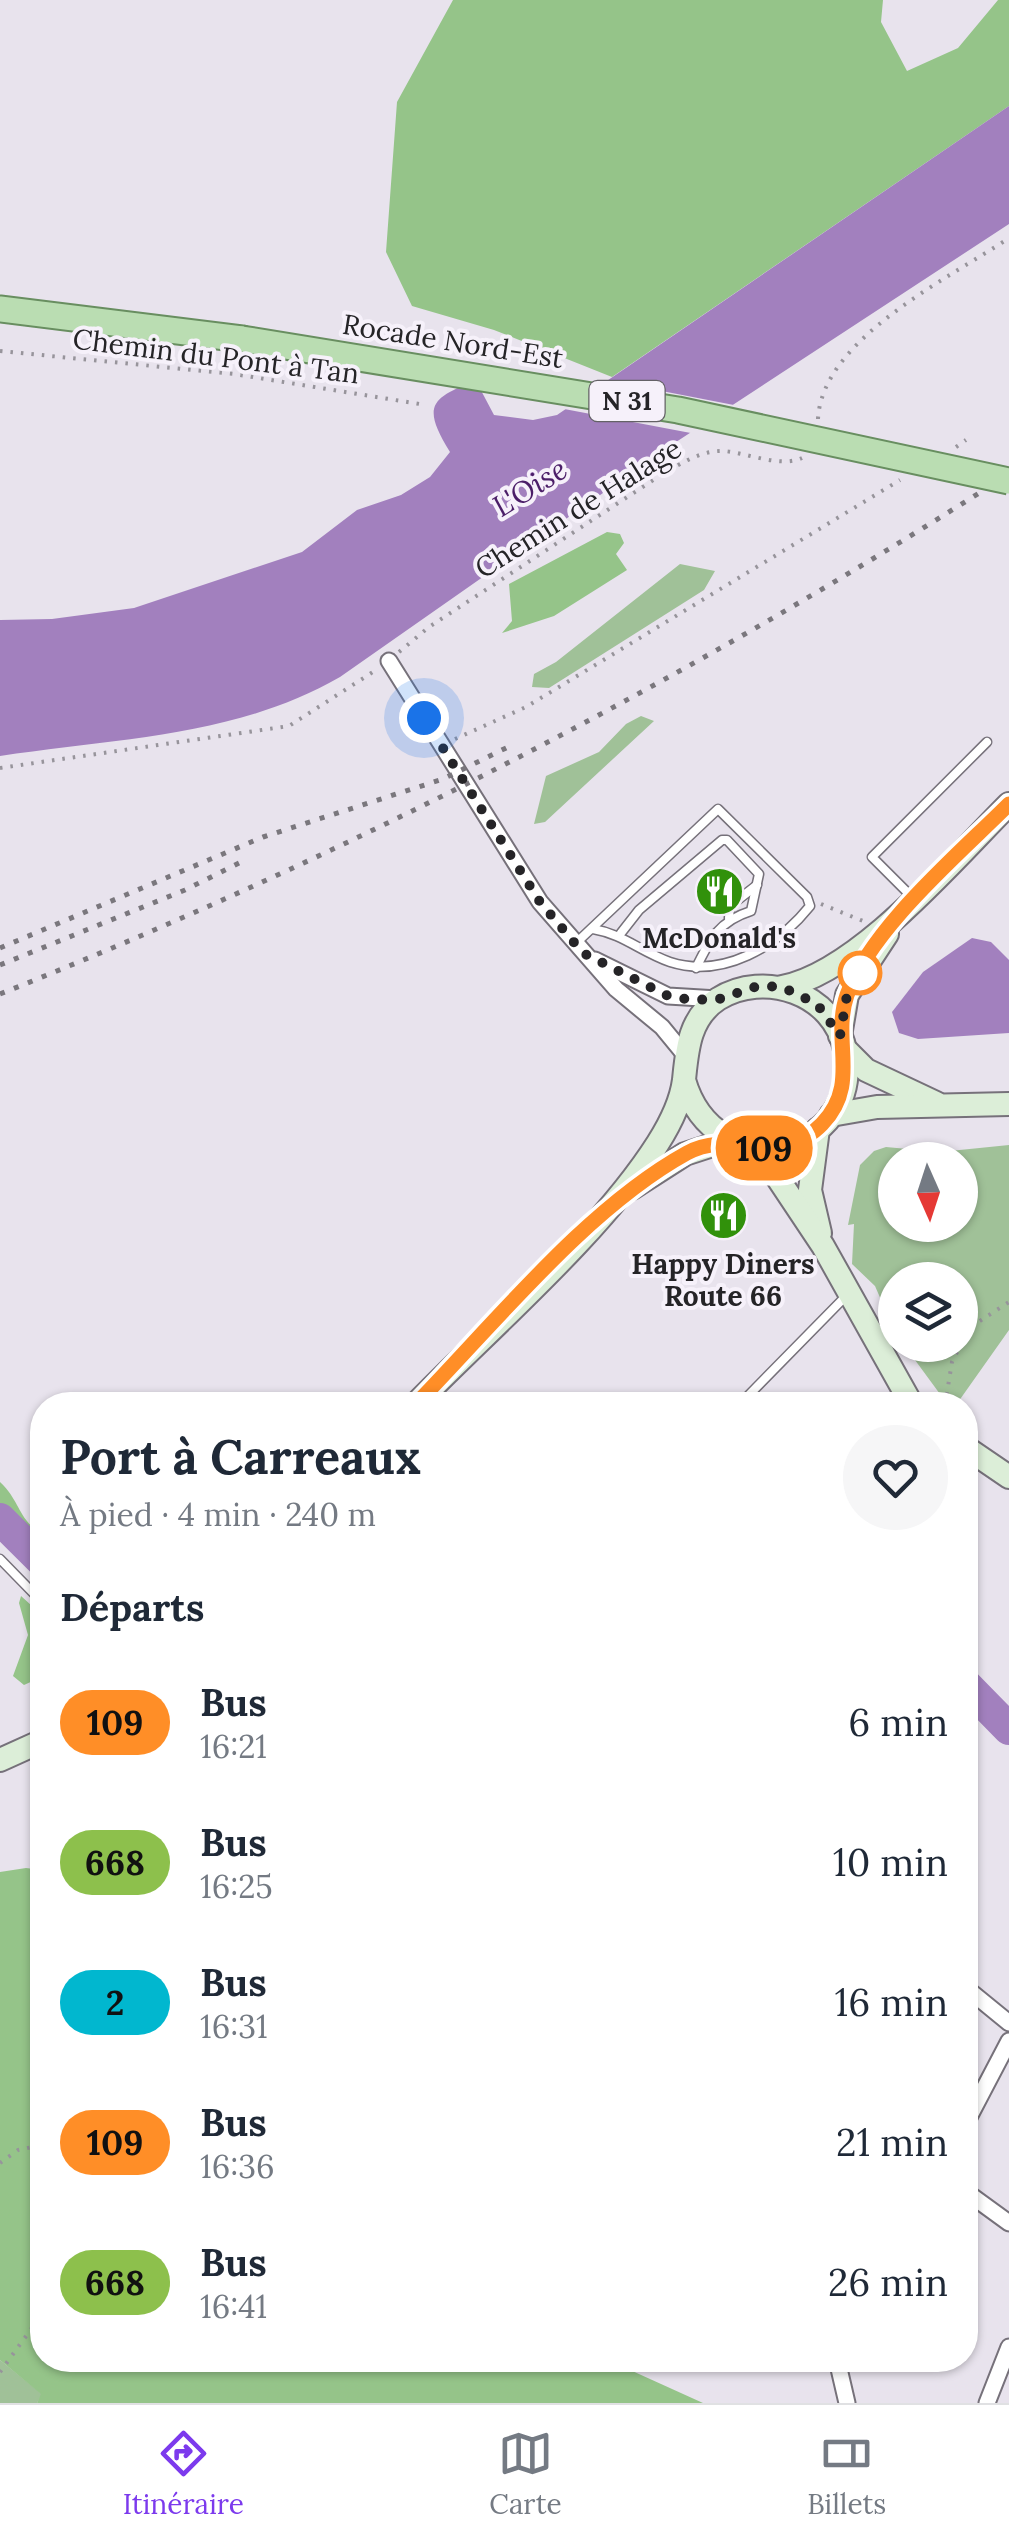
<!DOCTYPE html>
<html lang="fr">
<meta charset="utf-8">
<style>
:root{--surface:#fff;--page:#f6f6f7;--text:#1f2937;--muted:#747a83;--line:#e0e1e3;--accent:#7c3aed}
body{margin:0;font-family:Lora,serif;background:var(--page);color:var(--text);height:100vh;display:flex;flex-direction:column;font-size:38px;white-space:nowrap}
*{box-sizing:border-box;margin:0}
p{font-size:32px;color:var(--muted)}
.icon{flex:none;width:55px;height:55px;fill:none;stroke:currentColor;stroke-width:2;stroke-linecap:round;stroke-linejoin:round}
.map{position:relative;flex:1;overflow:hidden}
.panel{position:absolute;left:30px;top:1392px;width:948px;height:980px;display:flex;flex-direction:column;background:var(--surface);border-radius:40px;box-shadow:0 2px 8px #0004}
.panel>*{flex:none}
.badge{padding:0 20px;border-radius:32px;font-size:35px;line-height:65px}
.needle{width:65px;rotate:177deg}
.fabs{position:absolute;left:878px;top:1142px;display:grid;gap:20px}
.fabs a{display:grid;place-items:center;width:100px;height:100px;border-radius:50%;background:var(--surface);box-shadow:0 2px 8px #0004;font-size:50px}
.you{position:absolute;width:50px;height:50px;margin:-25px;border:8px solid #fff;border-radius:50%;background:#1a73e8;box-shadow:0 0 0 15px #1a73e833}
.map>.badge{position:absolute;translate:-50% -50%;box-shadow:0 0 0 5px #fff}
h2{padding:0 30px;font-size:38px;line-height:90px}
.round{display:grid;place-items:center;flex:none;width:105px;height:105px;border-radius:52px;background:var(--page)}
.overview{display:flex;align-items:center;justify-content:space-between;height:170px;padding:0 30px}
h1{font-size:48px;font-weight:700;line-height:75px}
ul{padding:0;list-style:none}
li{display:flex;align-items:center;gap:30px;height:140px;padding:0 30px}
li div{flex:1}
li b{display:block;font-size:38px}
li em{font-style:normal}
li .badge{min-width:110px;font-weight:700;text-align:center}
.tab-bar{display:flex;justify-content:space-around;align-items:center;height:140px;border-top:2px solid var(--line);background:var(--surface);font-size:28px;color:var(--muted)}
.tab-bar a{display:grid;justify-items:center;gap:5px}
.tab-bar .on{color:var(--accent)}
.map>svg:first-child{display:block}
.green{fill:#a0c198;fill-rule:evenodd}
.forest{fill:#95c489}
.water{fill:#a280be}
.pier{fill:#e8e3ed}
.lines{fill:none;stroke-linecap:round;stroke-linejoin:round}
.river{stroke:#a280be;stroke-width:32}
.lane-casing{stroke:#76717a;stroke-width:11}
.street-casing{stroke:#76717a;stroke-width:19}
.secondary-casing{stroke:#76717a;stroke-width:26}
.primary-casing{stroke:#688e60;stroke-width:29}
.path{stroke:#97949b;stroke-width:4;stroke-dasharray:2.5 8;stroke-linecap:butt}
.lane{stroke:#fff;stroke-width:8}
.street{stroke:#fff;stroke-width:15}
.secondary{stroke:#dceed8;stroke-width:22}
.primary{stroke:#baddb2;stroke-width:25}
.rail{stroke:#7a777d;stroke-width:5;stroke-dasharray:5 10;stroke-linecap:butt}
.primary-bridge-casing{stroke:#688e60;stroke-width:29;stroke-linecap:butt}
.primary-bridge{stroke:#baddb2;stroke-width:25}
.line-casing{stroke:#fff;stroke-width:22}
.line{stroke:#ff8e27;stroke-width:15}
.walk{stroke:#252427;stroke-width:10;stroke-dasharray:0 18}
.stop-dot{fill:#fff;stroke:#ff8e27;stroke-width:5}
.labels{text-anchor:middle;stroke-width:8;stroke-linejoin:round;paint-order:stroke}
.shield{fill:#f6f1fa;stroke:#646266;stroke-width:2.5}
.shield-label{font-size:25px;font-weight:bold;fill:#252427}
.street-label{font-size:28px;fill:#252427;stroke:#f6f1fa}
.poi-label{font-size:28px;font-weight:bold;fill:#252427;stroke:#f6f1fa}
.water-label{font-size:30px;font-style:italic;fill:#4b1e68;stroke:#f6f1fa}
</style>
<div class="map">
<svg width="1009" height="2403" viewBox="0 0 1009 2403">
<rect width="100%" height="100%" fill="#e8e3ed"/>
<g class="green">
<polygon points="680,564 715,571 704,590 549,688 532,687 534,674 556,662"/>
<polygon points="641,716 654,721 545,822 534,824 546,776 599,752 626,724"/>
<path d="M1009,1145V1330L956,1405H948L904,1345H960V1280H895V1332L875,1286L852,1264L854,1224L848,1225L860,1165L874,1151L886,1147L940,1152ZM895,1160H960V1225H895Z"/>
<polygon points="0,2360 42,2394 37,2403 0,2403"/>
</g>
<g class="forest">
<polygon points="453,0 883,0 881,22 907,71 958,48 998,0 1009,0 1009,106 612,377 494,330 412,306 386,252 397,102"/>
<polygon points="607,532 620,534 624,543 616,554 627,570 554,616 502,633 512,621 509,584"/>
<path d="M0,1482C21,1502 16,1516 42,1535V1560L0,1538Z"/>
<polygon points="21,1596 42,1615 42,1663 35,1680 24,1685 13,1676 28,1635 19,1603"/>
<polygon points="26,1868 42,1870 42,2360 608,2360 703,2403 37,2403 41,2394 0,2360 0,1872"/>
</g>
<g class="water">
<path d="M1009,106V224L673,444L340,677C236,737 118,738 0,756V620L52,619L134,608L302,552L357,510L401,495L430,477L450,452C423,408 428,398 476,381L494,415L533,420L557,415Z"/>
<polygon points="972,938 991,942 1009,960 1009,1033 918,1039 899,1033 892,1012 923,972"/>
</g>
<polygon class="pier" points="600,379 739,406 696,434 559,408"/>
<g class="lines">
<g class="river">
<polyline points="0,1519 42,1561"/>
<polyline points="965,1684 1009,1729"/>
</g>
<defs>
<g id="lane">
<polyline points="914,899 872,857 987,742"/>
<polyline points="729,918 730,906 757,885"/>
<path d="M621,933L639,910L722,840H727L759,874L751,911C719,921 710,939 696,968"/>
<path d="M575,944L718,809L807,897L810,906C778,946 723,979 670,962C641,952 623,934 593,929"/>
<polyline points="739,1405 846,1296"/>
<polyline points="0,1559 42,1602"/>
</g>
<g id="street">
<polyline points="389,661 540,902 616,989 662,1027 685,1055"/>
<polyline points="595,960 668,996 718,999"/>
<polyline points="965,1987 1009,2023"/>
<polyline points="965,2125 1009,2041"/>
<polyline points="965,2191 1009,2223"/>
<polyline points="837,2360 847,2403"/>
<polyline points="987,2403 1009,2347"/>
</g>
<g id="secondary">
<path d="M782,987C858,973 954,859 1009,804"/>
<polyline points="840,1036 847,995 887,934"/>
<polyline points="845,1049 866,1070 936,1103"/>
<polyline points="831,1115 877,1107 1009,1104"/>
<polyline points="818,1129 810,1190 820,1233"/>
<polyline points="748,1146 777,1177 823,1246 912,1405"/>
<polyline points="632,1188 685,1154 728,1140"/>
<path d="M415,1405C491,1327 601,1233 658,1143C670,1124 681,1103 684,1080C687,1050 689,1018 718,999C764,970 834,993 845,1050C864,1156 715,1188 684,1080"/>
<polyline points="965,1447 1009,1477"/>
<polyline points="0,1760 42,1741"/>
</g>
<polyline id="primary" points="0,309 242,339"/>
</defs>
<use href="#lane" class="lane-casing"/>
<use href="#street" class="street-casing"/>
<use href="#secondary" class="secondary-casing"/>
<use href="#primary" class="primary-casing"/>
<g class="path">
<polyline points="0,351 234,374 426,405"/>
<path d="M818,419C822,339 948,279 1009,238"/>
<polyline points="956,447 966,440"/>
<path d="M399,652L429,627L664,473C682,463 702,450 724,451C748,453 780,468 802,458"/>
<polyline points="455,739 526,707 900,480"/>
<polyline points="0,768 289,726 376,670"/>
<polyline points="821,904 863,921"/>
<polyline points="945,1405 952,1362 969,1328 1009,1302"/>
<polyline points="36,1705 42,1703"/>
<polyline points="0,2163 18,2150 42,2145"/>
<polyline points="0,2372 42,2314"/>
</g>
<use href="#lane" class="lane"/>
<use href="#street" class="street"/>
<use href="#secondary" class="secondary"/>
<use href="#primary" class="primary"/>
<g class="rail">
<polyline points="0,948 263,837 443,779 508,747"/>
<polyline points="0,965 185,890 245,860"/>
<path d="M0,994C354,853 687,680 1009,474"/>
</g>
<defs>
<polyline id="primary-bridge" points="242,339 678,410 1009,481"/>
</defs>
<use href="#primary-bridge" class="primary-bridge-casing"/>
<use href="#primary-bridge" class="primary-bridge"/>
</g>
<g class="lines">
<defs>
<path id="line" d="M415,1405C496,1322 587,1208 687,1153C733,1128 781,1167 822,1124C861,1084 831,1041 847,995C871,928 959,854 1009,804"/>
</defs>
<use href="#line" class="line-casing"/>
<use href="#line" class="line"/>
<polyline class="walk" points="424,718 540,902 583,953 668,996 691,1000 719,999 758,986 782,987 817,1004 840,1036 847,995 865,964 860,973"/>
</g>
<defs>
<symbol id="restaurant-disc" viewBox="-11 -11 22 22"><circle r="9.5" fill="#31910b" stroke="#f6f1fa"/><path d="M-5-6h1v4h1v-4h1v4h1v-4h1v5L-1.5 .5V6h-2V.5L-5-1ZM5-6V6H3V1.5H1.5Q1.5-4 5-6Z" fill="#fff"/></symbol>
</defs>
<g fill-rule="evenodd">
<use href="#restaurant-disc" x="692" y="864" width="55" height="55"/>
<use href="#restaurant-disc" x="696" y="1188" width="55" height="55"/>
</g>
<circle class="stop-dot" cx="860" cy="973" r="20"/>
<g class="labels">
<rect class="shield" x="589.5" y="381" width="75" height="40" rx="8"/>
<g class="shield-label">
<text x="627" y="410">N 31</text>
</g>
<g class="street-label">
<text transform="translate(453 341) rotate(9)" y="10">Rocade Nord-Est</text>
<text transform="translate(216 356) rotate(7)" y="10">Chemin du Pont à Tan</text>
<text transform="translate(578 508) rotate(-32)" y="10">Chemin de Halage</text>
</g>
<g class="poi-label">
<text x="719" y="948">McDonald's</text>
<text x="723" y="1274">Happy Diners<tspan x="723" dy="32">Route 66</tspan></text>
</g>
<g class="water-label">
<text transform="translate(530 488) rotate(-32)" y="10">L'Oise</text>
</g>
</g>
</svg>
<div class="fabs">
<a><svg class="needle" viewBox="-14 -14 28 28"><path d="M0-13l5 13h-10z" fill="#e53935"/><path d="M0 13l5-13h-10z" fill="#747a83"/></svg></a>
<a><svg class="icon" aria-label="layers" viewBox="0 0 24 24"><path d="M12 4l9 5-9 5-9-5zM3 14l9 5 9-5"/></svg></a>
</div>
<div class="you" style="left:424px;top:718px"></div>
<b class="badge" style="left:764px;top:1148px;background:#ff8e27;color:#111">109</b>
<section class="panel">
<div class="overview"><div><h1>Port à Carreaux</h1><p>À pied · 4 min · 240 m</p></div><a class="round"><svg class="icon" aria-label="heart" viewBox="0 0 24 24"><path d="M12 20l-8-8c-3-5 5-10 8-4 3-6 11-1 8 4z"/></svg></a></div>
<h2>Départs</h2>
<ul>
<li><span class="badge" style="background:#ff8e27;color:#111">109</span><div><b>Bus</b><p>16:21</p></div><em>6 min</em></li>
<li><span class="badge" style="background:#8dc04c;color:#111">668</span><div><b>Bus</b><p>16:25</p></div><em>10 min</em></li>
<li><span class="badge" style="background:#01b7cf;color:#111">2</span><div><b>Bus</b><p>16:31</p></div><em>16 min</em></li>
<li><span class="badge" style="background:#ff8e27;color:#111">109</span><div><b>Bus</b><p>16:36</p></div><em>21 min</em></li>
<li><span class="badge" style="background:#8dc04c;color:#111">668</span><div><b>Bus</b><p>16:41</p></div><em>26 min</em></li>
</ul>
</section>
</div>
<nav class="tab-bar">
<a class="on"><svg class="icon" aria-label="directions" viewBox="0 0 24 24"><path d="M12 3l9 9-9 9-9-9zM9 14v-3h6M13 9l2 2-2 2"/></svg>Itinéraire</a>
<a><svg class="icon" aria-label="map" viewBox="0 0 24 24"><path d="M3 6l6-2 6 2 6-2v14l-6 2-6-2-6 2zM9 4v14M15 6v14"/></svg>Carte</a>
<a><svg class="icon" aria-label="tickets" viewBox="0 0 24 24"><path d="M3 7h18v10H3zM15 7v10"/></svg>Billets</a>
</nav>
